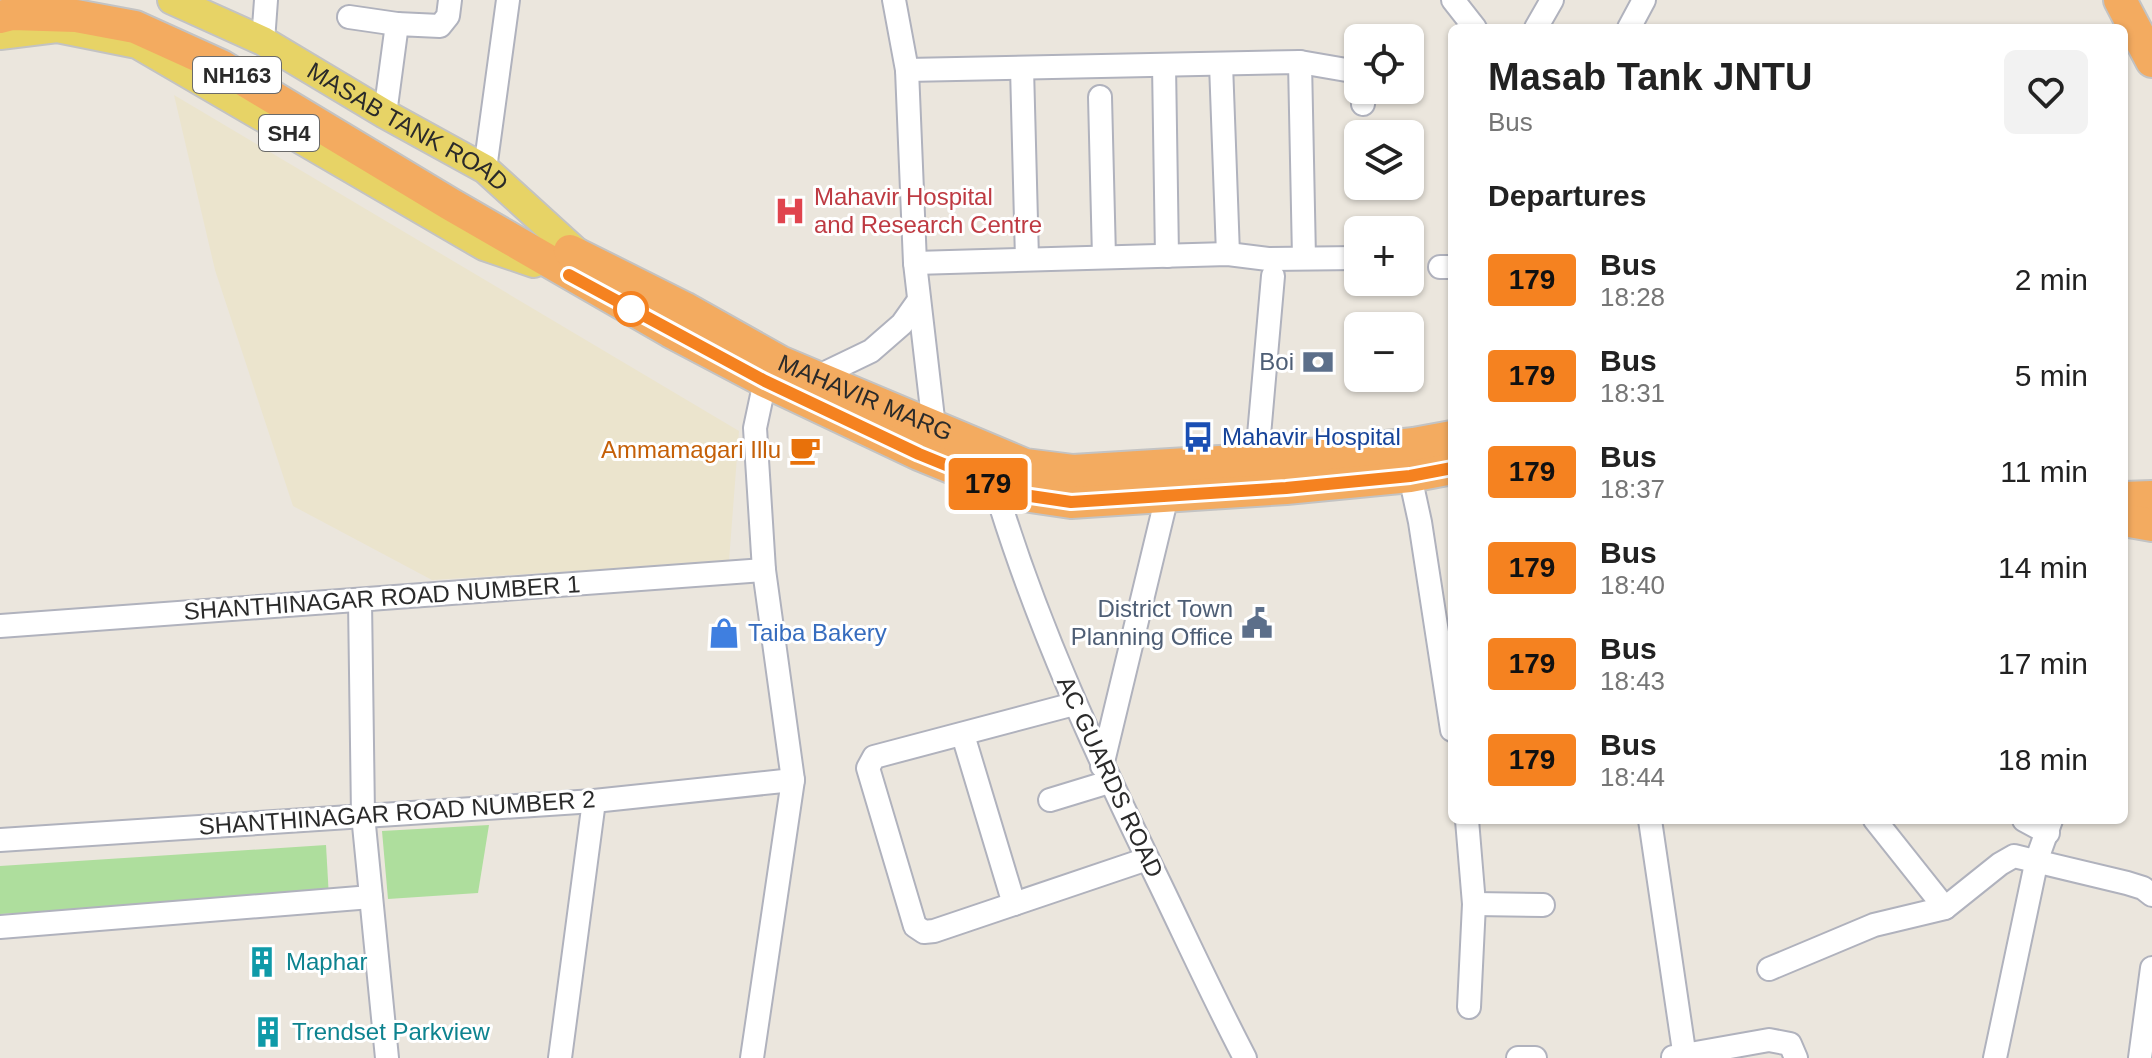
<!DOCTYPE html>
<meta charset="utf-8">
<style>
:root{--surface:#fff;--page:#f2f2f2;--text:#222;--muted:#767676}
body{margin:0;font-family:Helvetica,sans-serif;background:var(--page);color:var(--text);height:100vh;display:flex;flex-direction:column;font-size:30px;white-space:nowrap}
*{box-sizing:border-box;margin:0}
p{font-size:26px;color:var(--muted)}
.icon{flex:none;width:44px;height:44px;fill:none;stroke:currentColor;stroke-width:2;stroke-linecap:round;stroke-linejoin:round}
.map{position:relative;flex:1;overflow:hidden}
.details{position:absolute;left:1448px;top:24px;width:680px;height:800px;display:flex;flex-direction:column;background:var(--surface);border-radius:12px;box-shadow:0 2px 6px #0004}
.details>*{flex:none}
.badge{padding:0 16px;border-radius:6px;font-size:28px;line-height:52px}
.controls{position:absolute;left:1344px;top:24px;display:grid;gap:16px}
.controls a{display:grid;place-items:center;width:80px;height:80px;border-radius:12px;background:var(--surface);box-shadow:0 2px 6px #0004;font-size:40px}
.map>.badge{position:absolute;translate:-50% -50%;box-shadow:0 0 0 4px #fff}
h2{padding:0 40px;font-size:30px;line-height:72px}
.round{display:grid;place-items:center;flex:none;width:84px;height:84px;border-radius:12px;background:var(--page)}
.head{display:flex;align-items:center;justify-content:space-between;height:136px;padding:0 40px}
h1{font-size:38px;font-weight:700;line-height:60px}
ul{padding:0;list-style:none}
li{display:flex;align-items:center;gap:24px;height:96px;padding:0 40px}
li div{flex:1}
li b{display:block;font-size:30px}
li em{font-style:normal}
li .badge{min-width:88px;font-weight:700;text-align:center}
.map>svg:first-child{display:block}
.education{fill:#ebe4cd}
.green{fill:#aede9d}
.lines{fill:none;stroke-linecap:round;stroke-linejoin:round}
.minor-casing{stroke:#b0b2bd;stroke-width:26}
.major-casing{stroke:#c3c3c3;stroke-width:32}
.highway-casing{stroke:#c3c3c3;stroke-width:36}
.minor{stroke:#fff;stroke-width:22}
.major{stroke:#e7d366;stroke-width:28}
.highway{stroke:#f3ab60;stroke-width:32}
.line-casing{stroke:#fff;stroke-width:18}
.line{stroke:#f58220;stroke-width:12}
.stop-dot{fill:#fff;stroke:#f58220;stroke-width:4}
.labels{text-anchor:middle;stroke-width:6;stroke-linejoin:round;paint-order:stroke}
.shield{fill:#fff;stroke:#6a6a6a;stroke-width:2}
.shield-label{font-size:22px;font-weight:bold;fill:#2a2a2a}
.street-label{font-size:24px;fill:#2a2a2a;stroke:#fff}
.health-label{font-size:24px;fill:#be3a42;stroke:#fff;text-anchor:start}
.service-label{font-size:24px;fill:#4e5e75;stroke:#fff;text-anchor:end}
.transit-label{font-size:24px;fill:#164399;stroke:#fff;text-anchor:start}
.food-label{font-size:24px;fill:#c56008;stroke:#fff;text-anchor:end}
.shop-label{font-size:24px;fill:#366cbe;stroke:#fff;text-anchor:start}
.culture-label{font-size:24px;fill:#0d838f;stroke:#fff;text-anchor:start}
</style>
<div class="map">
<svg width="2152" height="1058" viewBox="0 0 2152 1058">
<rect width="100%" height="100%" fill="#ebe6dd"/>
<polygon class="education" points="174,95 739,431 729,561 432,580 293,506 215,270"/>
<g class="green">
<polygon points="489,825 478,893 388,899 382,831"/>
<polygon points="326,845 329,898 0,914 0,866"/>
</g>
<g class="lines">
<defs>
<g id="minor">
<polyline points="894,0 907,70 915,263 934,427"/>
<polyline points="1453,0 1475,28"/>
<polyline points="349,17 397,24"/>
<polyline points="1536,28 1552,0"/>
<polyline points="1629,28 1644,0"/>
<polyline points="263,41 266,0"/>
<polyline points="1300,62 1304,258"/>
<polyline points="1221,64 1228,254"/>
<polyline points="1164,65 1167,256"/>
<polyline points="1022,68 1027,259"/>
<polyline points="907,70 1300,62 1358,72"/>
<polyline points="1100,97 1104,257"/>
<polyline points="1363,104 1365,90"/>
<polyline points="385,114 397,24 440,26 448,16 450,0"/>
<polyline points="485,169 508,0"/>
<polyline points="915,263 1228,254 1268,259 1358,258"/>
<polyline points="1440,267 1452,267"/>
<polyline points="817,377 871,351 902,324 919,300"/>
<polyline points="1257,458 1273,276"/>
<polyline points="1410,476 1420,522 1452,730"/>
<path d="M995,487C1037,627 1096,753 1160,884C1188,942 1215,1001 1245,1058"/>
<polyline points="360,601 363,815 387,1058"/>
<polyline points="0,626 764,570"/>
<polyline points="1074,704 874,757 868,768 915,926 924,932 934,931 1147,859"/>
<polyline points="963,735 1014,904"/>
<polyline points="1102,766 1167,496"/>
<polyline points="1050,800 1109,782"/>
<polyline points="1467,820 1474,904 1469,1007"/>
<polyline points="1650,820 1685,1058"/>
<polyline points="1875,820 1945,908"/>
<polyline points="2024,820 2048,833"/>
<polyline points="0,840 594,801 793,780"/>
<polyline points="1474,904 1543,905"/>
<polyline points="0,927 371,897"/>
<polyline points="1769,969 1874,925 1945,908 2000,864 2014,856 2127,883 2143,888 2152,895"/>
<polyline points="1673,1057 1769,1040 1790,1044 1796,1058"/>
<polyline points="560,1058 594,801"/>
<polyline points="752,1058 793,780 764,570 755,428 765,381"/>
<polyline points="1518,1058 1535,1058"/>
<polyline points="1995,1058 2037,859 2051,820"/>
<polyline points="2140,1058 2152,968"/>
</g>
<g id="major">
<path id="s1" d="M172,0L263,41L385,114L485,169L583,258"/>
<polyline points="0,35 57,28 137,44 484,246 534,263"/>
</g>
<g id="highway">
<polyline points="2120,0 2152,61"/>
<polyline points="0,17 12,14 76,16 135,27 221,66 450,204 670,331 765,381 919,454 1017,494 1071,502 1286,488 1410,476 1452,468"/>
<path id="s2" d="M570,251L684,308L780,362L1025,465L1073,471L1283,458L1414,444L1452,437"/>
<polyline points="2124,498 2152,497"/>
<polyline points="2124,520 2152,525"/>
</g>
</defs>
<use href="#minor" class="minor-casing"/>
<use href="#major" class="major-casing"/>
<use href="#highway" class="highway-casing"/>
<use href="#minor" class="minor"/>
<use href="#major" class="major"/>
<use href="#highway" class="highway"/>
</g>
<g class="lines">
<defs>
<polyline id="line" points="569,275 765,381 919,454 1017,494 1071,502 1286,488 1410,476 1452,468"/>
</defs>
<use href="#line" class="line-casing"/>
<use href="#line" class="line"/>
</g>
<defs>
<symbol id="hospital-bare" viewBox="-9 -9 18 18"><path d="M-5-5h3v3.5h4V-5h3V5h-3V1.5h-4V5h-3Z" fill="#e0444e" stroke="#fff" stroke-width="2.5" paint-order="stroke"/></symbol>
<symbol id="bank-bare" viewBox="-9 -9 18 18"><path d="M-6-4H6V4H-6ZM0-2.3a2.3 2.3 0 1 0 0 4.6a2.3 2.3 0 1 0 0-4.6Z" fill="#5c6f8a" stroke="#fff" stroke-width="2.5" paint-order="stroke"/></symbol>
<symbol id="bus-bare" viewBox="-9 -9 18 18"><path d="M-5-6H5V4H4V6H2V4H-2V6H-4V4H-5ZM-3.5-4V0h7V-4ZM-3.5 1.2v1.5H-2V1.2ZM2 1.2v1.5H3.5V1.2Z" fill="#1a4fb4" stroke="#fff" stroke-width="2.5" paint-order="stroke"/></symbol>
<symbol id="cafe-bare" viewBox="-9 -9 18 18"><path d="M-5.5-4.5H6V0H3Q3 3.5 0 3.5H-2.5Q-5.5 3.5-5.5 0ZM3-3.2v2h1.7v-2ZM-6 4.5H4V6H-6Z" fill="#e8710a" stroke="#fff" stroke-width="2.5" paint-order="stroke"/></symbol>
<symbol id="civic-bare" viewBox="-9 -9 18 18"><path d="M-.6-6.5H3V-4.5H.6V-3L4-1V1h2V6H-6V1h2V-1L-.6-3ZM-1.2 2.5V6h2.4V2.5Z" fill="#5c6f8a" stroke="#fff" stroke-width="2.5" paint-order="stroke"/></symbol>
<symbol id="shop-bare" viewBox="-9 -9 18 18"><path d="M-5-2.5h2.3a2.7 3.5 0 0 1 5.4 0H5L5.5 6h-11ZM-1.5-2.5h3a1.5 2.3 0 0 0-3 0Z" fill="#3f7fe0" stroke="#fff" stroke-width="2.5" paint-order="stroke"/></symbol>
<symbol id="building-bare" viewBox="-9 -9 18 18"><path d="M-4-6H4V6H1V3H-1V6H-4ZM-2.5-4.3h1.7v1.8h-1.7ZM.8-4.3h1.7v1.8H.8ZM-2.5-1h1.7V.8h-1.7ZM.8-1h1.7V.8H.8Z" fill="#0f9aa8" stroke="#fff" stroke-width="2.5" paint-order="stroke"/></symbol>
</defs>
<g fill-rule="evenodd">
<use href="#hospital-bare" x="768" y="189" width="44" height="44"/>
<use href="#bank-bare" x="1296" y="340" width="44" height="44"/>
<use href="#bus-bare" x="1176" y="415" width="44" height="44"/>
<use href="#cafe-bare" x="783" y="428" width="44" height="44"/>
<use href="#civic-bare" x="1235" y="601" width="44" height="44"/>
<use href="#shop-bare" x="702" y="611" width="44" height="44"/>
<use href="#building-bare" x="240" y="940" width="44" height="44"/>
<use href="#building-bare" x="246" y="1010" width="44" height="44"/>
</g>
<circle class="stop-dot" cx="631" cy="309" r="16"/>
<g class="labels">
<g class="shield">
<rect x="193" y="57" width="88" height="36" rx="6"/>
<rect x="259" y="115" width="60" height="36" rx="6"/>
</g>
<g class="shield-label">
<text x="237" y="83">NH163</text>
<text x="289" y="141">SH4</text>
</g>
<g class="street-label">
<text dy="8" stroke="none"><textPath href="#s1" startOffset="268">MASAB TANK ROAD</textPath></text>
<text dy="8" stroke="none"><textPath href="#s2" startOffset="330">MAHAVIR MARG</textPath></text>
<text transform="translate(382 598) rotate(-4)" y="8">SHANTHINAGAR ROAD NUMBER 1</text>
<text transform="translate(1110 777) rotate(65)" y="8">AC GUARDS ROAD</text>
<text transform="translate(397 813) rotate(-4)" y="8">SHANTHINAGAR ROAD NUMBER 2</text>
</g>
<g class="health-label">
<text x="814" y="205">Mahavir Hospital<tspan x="814" dy="28">and Research Centre</tspan></text>
</g>
<g class="service-label">
<text x="1294" y="370">Boi</text>
<text x="1233" y="617">District Town<tspan x="1233" dy="28">Planning Office</tspan></text>
</g>
<g class="transit-label">
<text x="1222" y="445">Mahavir Hospital</text>
</g>
<g class="food-label">
<text x="781" y="458">Ammamagari Illu</text>
</g>
<g class="shop-label">
<text x="748" y="641">Taiba Bakery</text>
</g>
<g class="culture-label">
<text x="286" y="970">Maphar</text>
<text x="292" y="1040">Trendset Parkview</text>
</g>
</g>
</svg>
<div class="controls">
<a><svg class="icon" aria-label="locate" viewBox="0 0 24 24"><circle cx="12" cy="12" r="6"/><path d="M12 2v4M12 18v4M2 12h4M18 12h4"/></svg></a>
<a><svg class="icon" aria-label="layers" viewBox="0 0 24 24"><path d="M12 4l9 5-9 5-9-5zM3 14l9 5 9-5"/></svg></a>
<a>+</a>
<a>−</a>
</div>
<b class="badge" style="left:988px;top:484px;background:#f58220;color:#111">179</b>
<section class="details">
<div class="head"><div><h1>Masab Tank JNTU</h1><p>Bus</p></div><a class="round"><svg class="icon" aria-label="heart" viewBox="0 0 24 24"><path d="M12 20l-8-8c-3-5 5-10 8-4 3-6 11-1 8 4z"/></svg></a></div>
<h2>Departures</h2>
<ul>
<li><span class="badge" style="background:#f58220;color:#111">179</span><div><b>Bus</b><p>18:28</p></div><em>2 min</em></li>
<li><span class="badge" style="background:#f58220;color:#111">179</span><div><b>Bus</b><p>18:31</p></div><em>5 min</em></li>
<li><span class="badge" style="background:#f58220;color:#111">179</span><div><b>Bus</b><p>18:37</p></div><em>11 min</em></li>
<li><span class="badge" style="background:#f58220;color:#111">179</span><div><b>Bus</b><p>18:40</p></div><em>14 min</em></li>
<li><span class="badge" style="background:#f58220;color:#111">179</span><div><b>Bus</b><p>18:43</p></div><em>17 min</em></li>
<li><span class="badge" style="background:#f58220;color:#111">179</span><div><b>Bus</b><p>18:44</p></div><em>18 min</em></li>
</ul>
</section>
</div>
